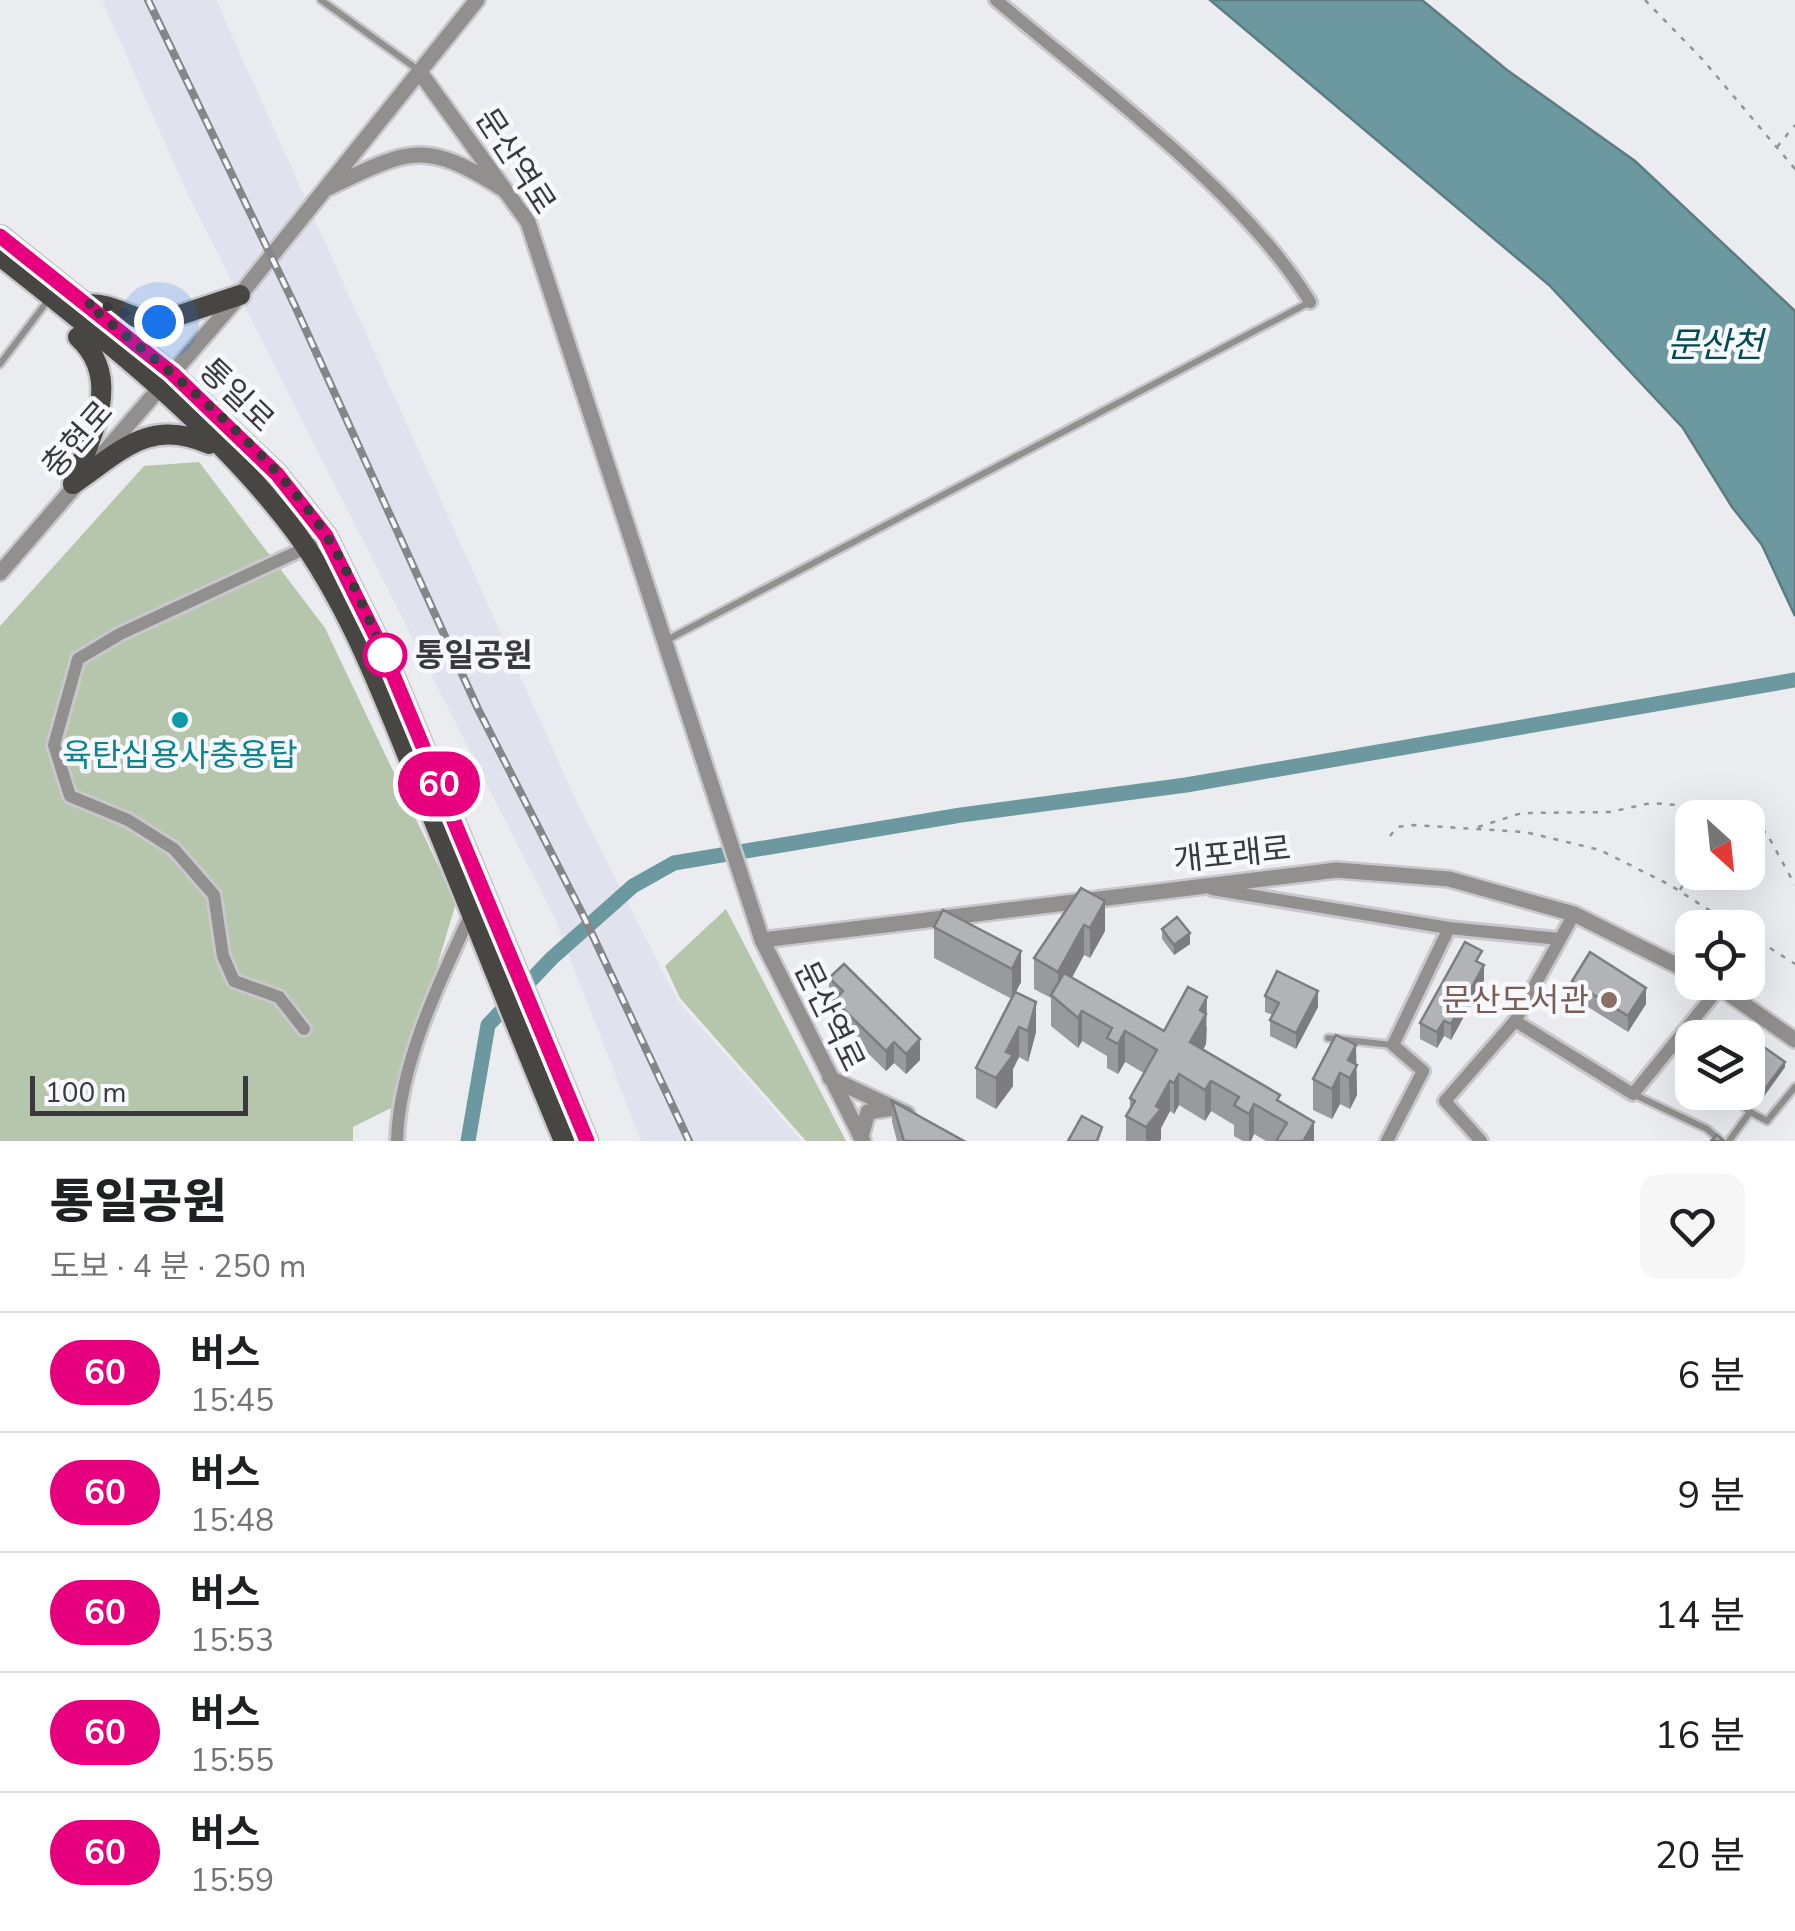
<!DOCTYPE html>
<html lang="ko">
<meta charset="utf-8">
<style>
:root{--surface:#fff;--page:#f6f6f6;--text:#202124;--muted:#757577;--line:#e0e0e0}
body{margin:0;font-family:"Nunito Sans","Noto Sans KR",sans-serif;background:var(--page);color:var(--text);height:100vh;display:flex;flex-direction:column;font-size:38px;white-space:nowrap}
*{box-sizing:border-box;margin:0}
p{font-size:32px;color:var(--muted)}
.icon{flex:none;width:55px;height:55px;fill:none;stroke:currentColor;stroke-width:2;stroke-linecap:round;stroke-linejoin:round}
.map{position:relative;height:1141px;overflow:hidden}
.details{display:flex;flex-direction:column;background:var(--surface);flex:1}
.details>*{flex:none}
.badge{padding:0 20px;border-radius:32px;font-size:35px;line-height:65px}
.needle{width:65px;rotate:153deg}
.buttons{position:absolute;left:1675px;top:800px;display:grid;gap:20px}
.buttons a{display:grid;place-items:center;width:90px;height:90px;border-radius:20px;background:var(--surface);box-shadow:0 10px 40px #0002;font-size:50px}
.scale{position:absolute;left:30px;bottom:25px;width:218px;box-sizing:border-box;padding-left:10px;border:5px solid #3a3a3c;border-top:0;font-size:28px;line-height:35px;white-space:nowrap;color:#3a3a3c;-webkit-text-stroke:8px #f8f9fe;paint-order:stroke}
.you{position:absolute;width:50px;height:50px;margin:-25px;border:8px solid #fff;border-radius:50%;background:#1a73e8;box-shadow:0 0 0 15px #1a73e833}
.map>.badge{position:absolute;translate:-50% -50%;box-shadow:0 0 0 5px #fff}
.round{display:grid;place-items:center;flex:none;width:105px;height:105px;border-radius:20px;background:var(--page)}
.head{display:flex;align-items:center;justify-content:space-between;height:170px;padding:0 50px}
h1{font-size:48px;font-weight:800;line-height:75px}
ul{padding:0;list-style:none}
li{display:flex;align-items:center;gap:30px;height:120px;padding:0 50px;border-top:2px solid var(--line)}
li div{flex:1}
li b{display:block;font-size:38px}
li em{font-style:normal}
li .badge{min-width:110px;font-weight:700;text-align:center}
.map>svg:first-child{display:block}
.built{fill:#e0e2ee}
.green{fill:#b6c6ac}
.water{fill:#6c999f;stroke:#5d7c81;stroke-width:2.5}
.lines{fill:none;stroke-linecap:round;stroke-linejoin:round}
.canal{stroke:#6c999f;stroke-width:15}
.service-casing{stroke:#c8c8cc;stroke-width:11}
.minor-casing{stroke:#c8c8cc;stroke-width:18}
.tertiary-casing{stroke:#c8c8cc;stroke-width:20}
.primary-casing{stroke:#c8c8cc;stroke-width:25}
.path{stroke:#939497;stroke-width:2.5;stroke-dasharray:5 8;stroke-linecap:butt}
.service{stroke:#91908e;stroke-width:6}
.minor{stroke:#91908e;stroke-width:12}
.tertiary{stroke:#91908e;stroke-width:15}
.primary{stroke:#484643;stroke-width:20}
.rail-casing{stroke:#858689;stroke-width:8}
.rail{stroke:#f8f9fe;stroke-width:4;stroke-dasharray:11;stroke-linecap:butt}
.wall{fill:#999a9d}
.shaded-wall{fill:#7d7d80}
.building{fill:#b2b3b7;stroke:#7d7d80;stroke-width:2.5}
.line-casing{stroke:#fff;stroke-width:22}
.line{stroke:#e6007e;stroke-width:15}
.walk{stroke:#3a3a3c;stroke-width:10;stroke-dasharray:0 18}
.stop-dot{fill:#fff;stroke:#e6007e;stroke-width:5}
.culture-dot{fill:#0f9aa8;stroke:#f8f9fe;stroke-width:4}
.education-dot{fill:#8d6e63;stroke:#f8f9fe;stroke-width:4}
.labels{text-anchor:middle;stroke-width:9;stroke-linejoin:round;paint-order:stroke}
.street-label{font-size:32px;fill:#3a3a3c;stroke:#f8f9fe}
.stop-label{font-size:32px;font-weight:bold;fill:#3a3a3c;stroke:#f8f9fe;text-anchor:start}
.culture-label{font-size:32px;fill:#0d838f;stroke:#f8f9fe}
.education-label{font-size:32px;fill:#785e54;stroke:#f8f9fe;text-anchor:end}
.water-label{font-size:35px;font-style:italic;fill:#034a52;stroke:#f8f9fe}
</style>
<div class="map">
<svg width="1795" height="1141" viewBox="0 0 1795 1141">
<rect width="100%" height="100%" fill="#ebecf0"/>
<polygon class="built" points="102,0 216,0 579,807 678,1001 802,1141 641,1141 554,917 188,195"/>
<g class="green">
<polygon points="199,462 325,628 456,903 395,1106 353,1127 353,1141 0,1141 0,626 144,466"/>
<polygon points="726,909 846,1141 806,1141 680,998 665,966"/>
</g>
<polygon class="water" points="1210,0 1422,0 1507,70 1635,161 1795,311 1795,616 1762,545 1732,507 1683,428 1549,285"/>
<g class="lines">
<polyline class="canal" points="468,1141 488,1025 552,958 633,886 674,863 961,815 1186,785 1795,680"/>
<defs>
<g id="service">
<polyline points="321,0 417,69"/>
<polyline points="0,364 49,299"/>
<polyline points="667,640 1310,302"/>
<polyline points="1328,1038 1392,1045"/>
<polyline points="1672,1048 1692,1065"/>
<polyline points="1726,1092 1750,1112 1729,1141"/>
<polyline points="1635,1095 1707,1129 1721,1141"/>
<polyline points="1750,1112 1767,1121 1795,1087"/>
</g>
<g id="minor">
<path d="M996,0C1094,83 1244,193 1310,302"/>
<polyline points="1212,889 1449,928 1560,939"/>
<polyline points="1515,1021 1633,1094 1720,987"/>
<polyline points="304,1029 279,997 234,981 223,956 214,895 174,849 128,820 70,796 54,745 78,659 120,634 312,545"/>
<path d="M397,1141C399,1065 439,982 471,914"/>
<polyline points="1387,1141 1423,1071 1393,1045 1449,928"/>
<polyline points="1481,1141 1445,1101 1515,1021 1574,914"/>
</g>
<g id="tertiary">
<polyline points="419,71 528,222 762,940 863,1141"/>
<path d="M328,188C409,149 424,139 503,189"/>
<polyline points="0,573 240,295 477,0"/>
<polyline points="762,940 1337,870 1449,879 1574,914 1692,973"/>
<polyline points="1712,982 1795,1040"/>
<polyline points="830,1078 907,1114"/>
<polyline points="861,1137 868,1112 893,1108"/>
</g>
<g id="primary">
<polyline points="0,236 171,373 277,474 326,536 384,653 587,1141"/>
<path d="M0,256C103,337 215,425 294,530C351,607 385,701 421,789C469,906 515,1024 564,1141"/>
<path d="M87,304C115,303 132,321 159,322L240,295"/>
<path d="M73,484C91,435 124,379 78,337"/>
<path d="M73,484C120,452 149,417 209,444"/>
</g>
</defs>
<use href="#service" class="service-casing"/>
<use href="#minor" class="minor-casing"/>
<use href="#tertiary" class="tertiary-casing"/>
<use href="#primary" class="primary-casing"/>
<g class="path">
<polyline points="1645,0 1703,60 1795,169"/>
<polyline points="1777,147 1795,125"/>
<polyline points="1478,827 1522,813 1610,812 1651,803 1678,805 1699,818"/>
<polyline points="1748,833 1766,832 1795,885"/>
<polyline points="1390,836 1397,827 1413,825 1525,832 1600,850 1670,885 1737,928"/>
<polyline points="1680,890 1692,870"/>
<polyline points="1748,934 1795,964"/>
</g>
<use href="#service" class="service"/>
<use href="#minor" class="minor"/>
<use href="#tertiary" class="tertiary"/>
<use href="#primary" class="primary"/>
<defs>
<polyline id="rail" points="148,0 295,306 478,709 585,919 689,1141"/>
</defs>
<use href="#rail" class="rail-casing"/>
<use href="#rail" class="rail"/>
</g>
<g class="wall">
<polygon points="1081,888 1105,931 1090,958 1084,955 1072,978 1164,1031 1207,1027 1206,1044 1203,1050 1280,1102 1314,1141 1266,1141 1254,1134 1251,1141 1243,1141 1234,1136 1234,1125 1211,1111 1205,1121 1179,1105 1174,1114 1170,1111 1161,1128 1160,1141 1126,1141 1126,1116 1130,1110 1130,1098 1144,1073 1125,1062 1118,1074 1107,1068 1107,1056 1082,1041 1078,1048 1051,1026 1051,998 1034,989 1034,958"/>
<polygon points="934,927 1021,951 1021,982 1016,992 1036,1032 1028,1062 1019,1057 1013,1069 1013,1086 996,1109 976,1098 976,1068 1012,999 934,958"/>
<polygon points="1162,929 1190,944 1174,955 1162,939"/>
<polygon points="1482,964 1484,980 1451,1040 1444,1036 1437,1048 1420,1039 1420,1023"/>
<polygon points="829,978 920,1060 906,1074 894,1063 886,1071 834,1020 834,1004 829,999"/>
<polygon points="1572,981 1646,1004 1628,1032 1572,997"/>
<polygon points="1265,996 1318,1007 1296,1049 1270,1036 1270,1020 1273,1015 1265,1012"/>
<polygon points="1748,1038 1785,1067 1762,1099 1748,1087"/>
<polygon points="1356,1064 1357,1095 1350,1109 1340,1104 1332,1119 1313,1110 1313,1079"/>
<polygon points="892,1101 964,1141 897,1141 892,1122"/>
</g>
<g class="shaded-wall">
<polygon points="1105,901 1105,931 1090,958 1090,928"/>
<polygon points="1084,925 1084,955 1058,1002 1058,972"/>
<polygon points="1190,933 1190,944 1174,955 1174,945"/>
<polygon points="1021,951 1021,982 1012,999 1012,969"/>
<polygon points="1484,965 1484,980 1451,1040 1451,1024"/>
<polygon points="1646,988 1646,1004 1628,1032 1628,1016"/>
<polygon points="1318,991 1318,1007 1296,1049 1296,1033"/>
<polygon points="1207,997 1206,1044 1190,1073 1190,1042 1200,1010"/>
<polygon points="1036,1002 1036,1032 1028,1062 1028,1031"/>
<polygon points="1082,1011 1082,1041 1078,1048 1078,1018"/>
<polygon points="1444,1021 1444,1036 1437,1048 1437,1032"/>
<polygon points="1019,1027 1019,1057 1013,1069 1013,1086 996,1109 996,1078 1006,1052"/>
<polygon points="1125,1031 1125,1062 1118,1074 1118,1044"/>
<polygon points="920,1039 920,1060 906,1074 906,1054"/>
<polygon points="894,1042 894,1063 886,1071 886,1051"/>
<polygon points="1356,1045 1357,1095 1350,1109 1348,1060"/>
<polygon points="1785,1062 1785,1067 1762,1099 1762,1093"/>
<polygon points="1340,1073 1340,1104 1332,1119 1332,1089"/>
<polygon points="1179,1074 1179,1105 1174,1114 1174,1083"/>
<polygon points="1170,1081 1170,1111 1161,1128 1161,1139 1160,1141 1146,1141 1146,1127"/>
<polygon points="1211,1081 1211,1111 1205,1121 1205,1090"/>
<polygon points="1254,1104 1254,1134 1251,1141 1249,1141 1249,1114"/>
<polygon points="1314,1122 1314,1141 1304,1141"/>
</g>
<g class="building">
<polygon points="1081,888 1105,901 1090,928 1084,925 1058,972 1034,958"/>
<polygon points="943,910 1021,951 1012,969 934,927"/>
<polygon points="1177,917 1190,933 1174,945 1162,929"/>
<polygon points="1465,942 1482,951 1476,961 1484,965 1451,1024 1444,1021 1437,1032 1420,1023"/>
<polygon points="1590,952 1646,988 1628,1016 1572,981"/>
<polygon points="844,964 920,1039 906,1054 894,1042 886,1051 834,1000 843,991 829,978"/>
<polygon points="1277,971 1318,991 1296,1033 1270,1020 1279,1003 1265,996"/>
<polygon points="1064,973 1164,1031 1188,987 1207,997 1200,1010 1206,1014 1190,1042 1280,1095 1277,1100 1314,1122 1304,1140 1306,1141 1276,1141 1287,1123 1254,1104 1249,1114 1234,1105 1239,1097 1211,1081 1205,1090 1179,1074 1174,1083 1170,1081 1156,1106 1161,1109 1146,1127 1126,1116 1135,1101 1130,1098 1157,1050 1125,1031 1118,1044 1107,1038 1112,1028 1082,1011 1078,1018 1051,995"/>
<polygon points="1015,992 1036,1002 1028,1031 1019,1027 1006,1052 1013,1055 996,1078 976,1068"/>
<polygon points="1733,1025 1785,1062 1762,1093 1748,1082 1748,1038 1724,1038"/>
<polygon points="1336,1035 1356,1045 1348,1060 1357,1065 1350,1078 1340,1073 1332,1089 1313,1079"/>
<polygon points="892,1101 964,1141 904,1141"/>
<polygon points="1082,1116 1102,1127 1097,1141 1068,1141"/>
<polygon points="1717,1135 1724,1141 1711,1141"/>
</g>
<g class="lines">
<defs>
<polyline id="line" points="0,236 172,373 277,474 326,536 384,653 587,1141"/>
</defs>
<use href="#line" class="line-casing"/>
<use href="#line" class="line"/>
<path class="walk" d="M159,322C132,321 115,303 87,304C169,371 271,449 328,538C351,575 367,616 385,655"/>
</g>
<circle class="stop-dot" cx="385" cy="655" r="20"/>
<circle class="culture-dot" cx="180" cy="720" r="10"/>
<circle class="education-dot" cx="1609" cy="1000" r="10"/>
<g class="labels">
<g class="street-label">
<text transform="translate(516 161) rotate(57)" y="11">문산역로</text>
<text transform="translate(237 395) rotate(44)" y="11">통일로</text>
<text transform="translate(77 439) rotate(-49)" y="11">충현로</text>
<text transform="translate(1232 854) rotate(-6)" y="11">개포래로</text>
<text transform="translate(830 1016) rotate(64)" y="11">문산역로</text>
</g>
<g class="stop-label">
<text x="415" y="666">통일공원</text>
</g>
<g class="culture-label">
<text x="180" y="766">육탄십용사충용탑</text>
</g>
<g class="education-label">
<text x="1589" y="1011">문산도서관</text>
</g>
<g class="water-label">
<text x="1715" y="357">문산천</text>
</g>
</g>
</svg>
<div class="buttons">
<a><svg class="needle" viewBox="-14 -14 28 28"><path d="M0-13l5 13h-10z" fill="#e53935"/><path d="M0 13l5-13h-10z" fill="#757577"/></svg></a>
<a><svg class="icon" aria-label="locate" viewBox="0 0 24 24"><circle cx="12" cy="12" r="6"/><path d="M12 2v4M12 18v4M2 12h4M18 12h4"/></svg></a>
<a><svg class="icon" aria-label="layers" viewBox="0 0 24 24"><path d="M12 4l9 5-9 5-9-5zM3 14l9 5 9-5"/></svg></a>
</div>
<div class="scale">100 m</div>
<div class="you" style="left:159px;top:322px"></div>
<b class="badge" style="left:439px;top:784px;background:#e6007e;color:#fff">60</b>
</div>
<section class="details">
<div class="head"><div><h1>통일공원</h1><p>도보 · 4 분 · 250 m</p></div><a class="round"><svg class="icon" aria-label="heart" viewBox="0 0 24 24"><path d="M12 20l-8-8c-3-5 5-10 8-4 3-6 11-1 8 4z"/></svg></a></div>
<ul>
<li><span class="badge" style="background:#e6007e;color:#fff">60</span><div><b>버스</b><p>15:45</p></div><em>6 분</em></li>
<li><span class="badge" style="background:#e6007e;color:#fff">60</span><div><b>버스</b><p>15:48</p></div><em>9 분</em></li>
<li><span class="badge" style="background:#e6007e;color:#fff">60</span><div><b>버스</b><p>15:53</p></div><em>14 분</em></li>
<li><span class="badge" style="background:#e6007e;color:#fff">60</span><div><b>버스</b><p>15:55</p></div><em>16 분</em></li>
<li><span class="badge" style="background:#e6007e;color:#fff">60</span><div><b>버스</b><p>15:59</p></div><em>20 분</em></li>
</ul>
</section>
